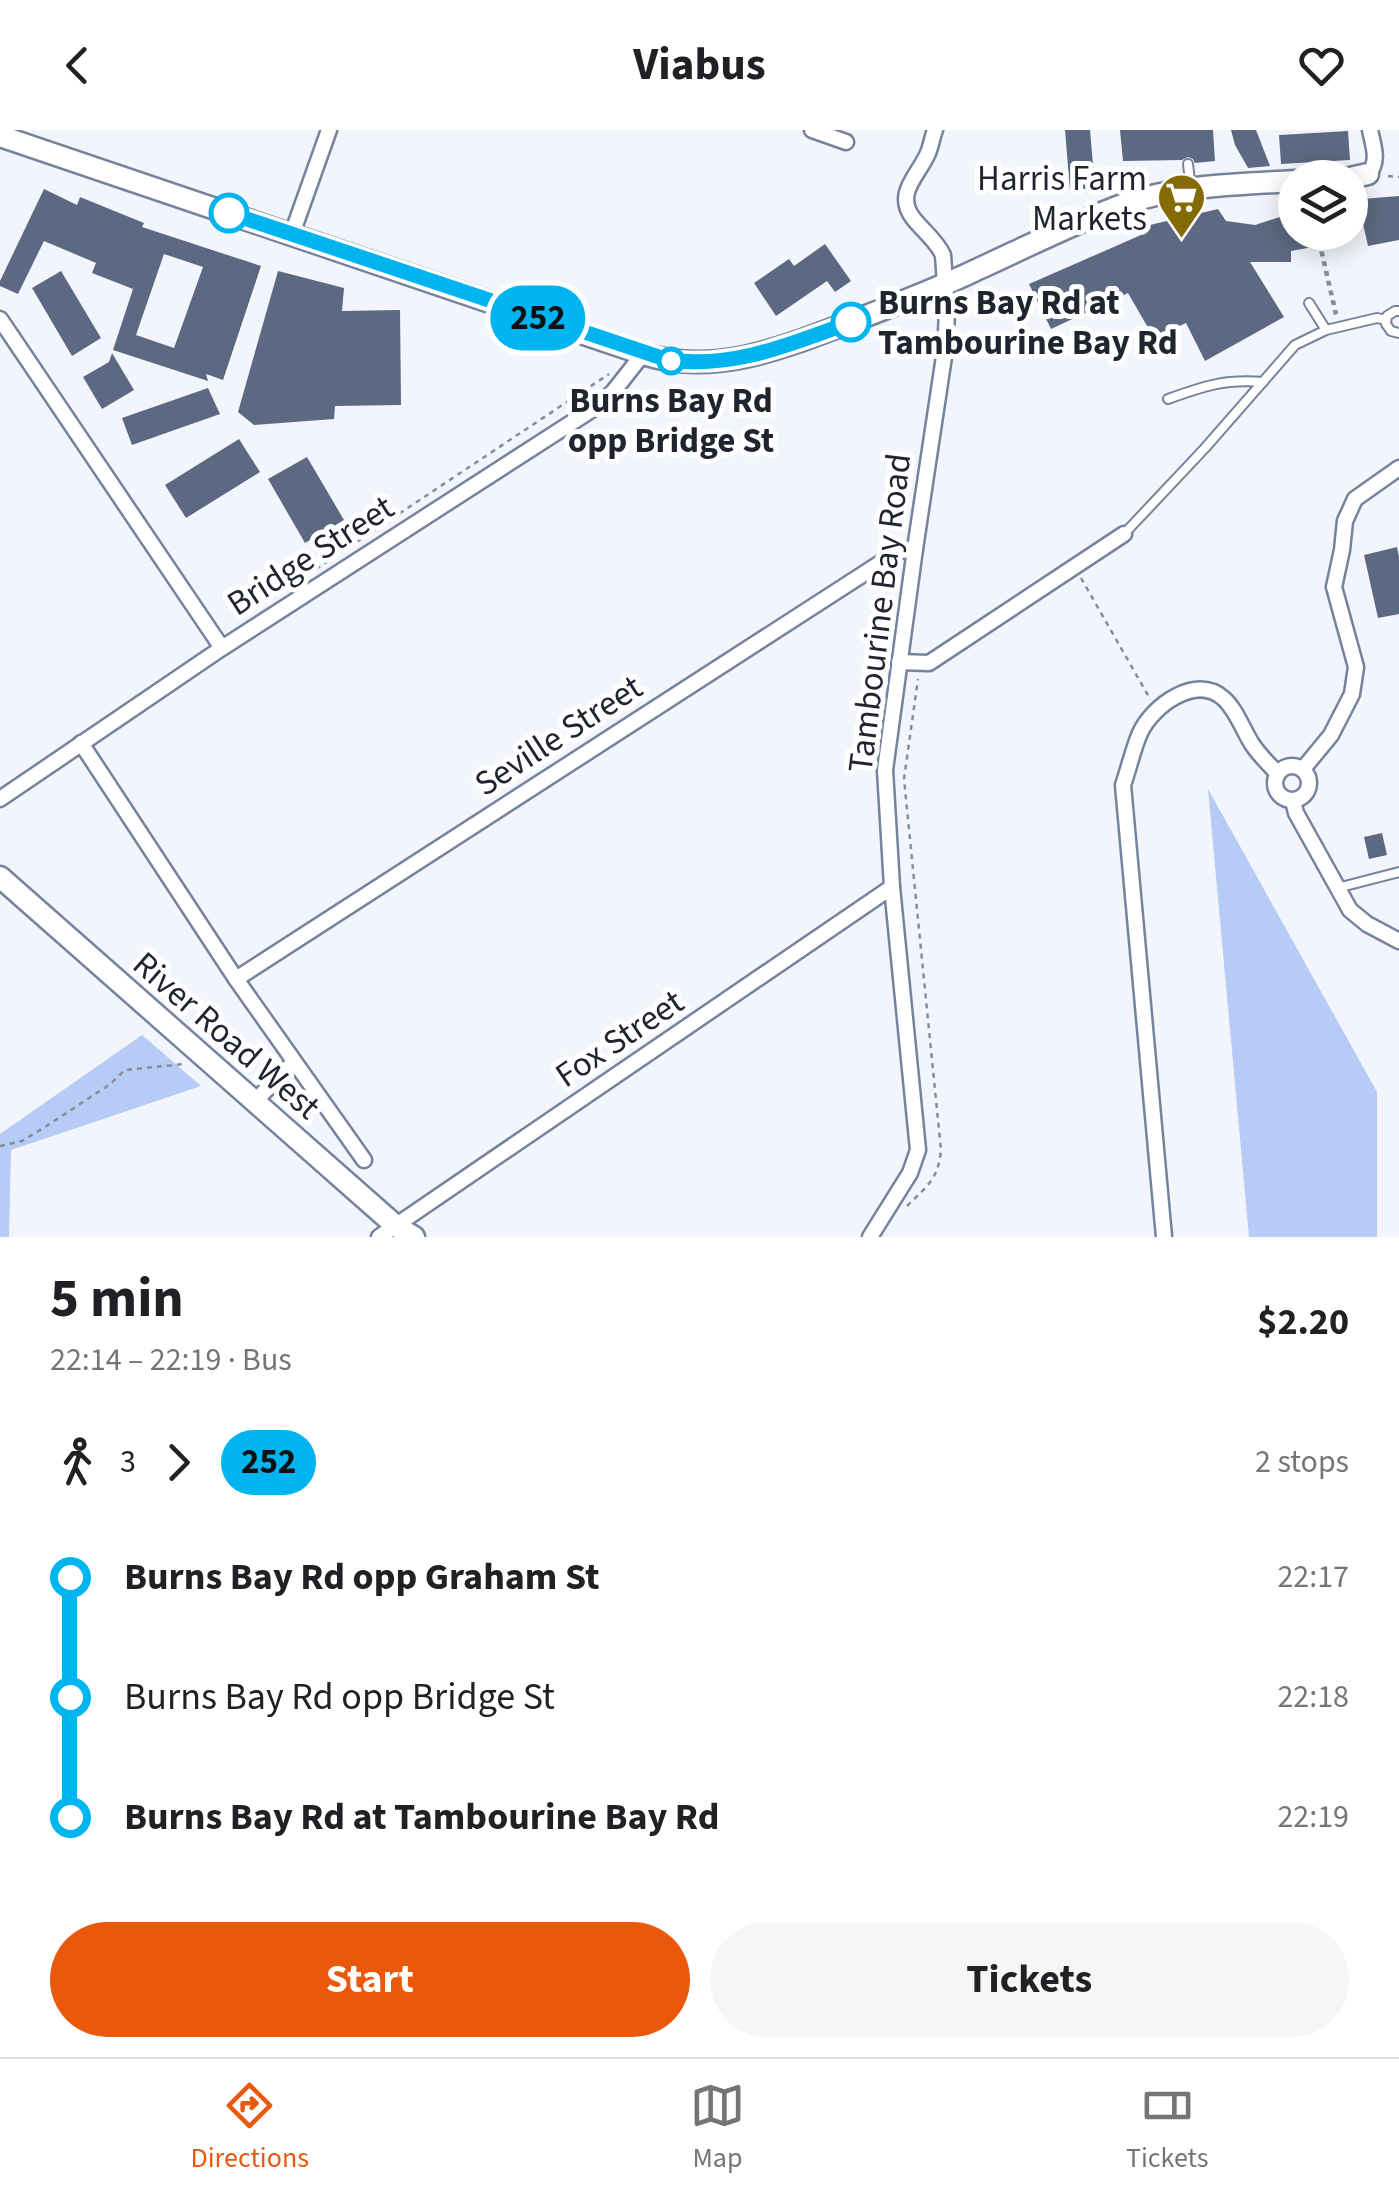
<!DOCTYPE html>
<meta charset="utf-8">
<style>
:root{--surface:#fff;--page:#f6f6f6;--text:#202124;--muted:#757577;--line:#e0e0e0;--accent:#ea580c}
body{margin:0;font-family:"Source Sans 3",sans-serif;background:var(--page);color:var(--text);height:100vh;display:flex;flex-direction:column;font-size:38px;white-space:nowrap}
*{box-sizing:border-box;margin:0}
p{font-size:32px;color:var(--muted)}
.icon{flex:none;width:55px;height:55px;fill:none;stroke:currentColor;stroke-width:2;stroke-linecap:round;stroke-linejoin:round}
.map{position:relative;height:1107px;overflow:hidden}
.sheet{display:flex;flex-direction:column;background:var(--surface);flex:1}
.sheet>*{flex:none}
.badge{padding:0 20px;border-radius:32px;font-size:35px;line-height:65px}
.buttons{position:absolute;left:1278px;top:30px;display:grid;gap:20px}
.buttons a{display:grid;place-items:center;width:90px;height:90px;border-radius:50%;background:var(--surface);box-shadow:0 5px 25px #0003;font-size:50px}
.map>.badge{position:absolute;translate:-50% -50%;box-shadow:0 0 0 5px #fff}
.legs{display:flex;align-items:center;gap:15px;height:110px;padding:0 50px;font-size:32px}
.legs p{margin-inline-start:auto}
.summary{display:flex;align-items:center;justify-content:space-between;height:170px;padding:0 50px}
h1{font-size:55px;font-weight:700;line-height:75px}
.action{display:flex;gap:20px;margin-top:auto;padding:20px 50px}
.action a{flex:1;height:115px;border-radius:60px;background:var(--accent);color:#fff;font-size:40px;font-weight:700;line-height:115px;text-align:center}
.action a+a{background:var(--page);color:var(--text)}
ul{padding:0 50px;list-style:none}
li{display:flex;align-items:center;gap:35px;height:120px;font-size:38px}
li i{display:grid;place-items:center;width:15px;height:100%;margin:0 12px;background:currentColor}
li i::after{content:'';width:25px;height:25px;margin:-12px;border:8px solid;border-radius:50%;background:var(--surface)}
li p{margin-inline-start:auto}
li:first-child i{background:linear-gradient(#0000 50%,currentColor 0)}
li:last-child i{background:linear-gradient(currentColor 50%,#0000 0)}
header{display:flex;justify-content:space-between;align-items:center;height:130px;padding:0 50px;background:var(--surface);font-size:45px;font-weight:700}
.menu{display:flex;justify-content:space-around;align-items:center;height:140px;border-top:2px solid var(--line);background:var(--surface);font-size:28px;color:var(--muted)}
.menu a{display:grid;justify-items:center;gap:5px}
.menu .current{color:var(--accent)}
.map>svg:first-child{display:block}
.green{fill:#b6cbf6}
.building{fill:#5d6982;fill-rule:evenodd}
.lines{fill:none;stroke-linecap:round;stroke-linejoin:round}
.lane-casing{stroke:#76839d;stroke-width:12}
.street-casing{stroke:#76839d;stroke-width:19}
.secondary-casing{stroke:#76839d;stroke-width:25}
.path{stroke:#888c94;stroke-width:2.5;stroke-dasharray:5 5;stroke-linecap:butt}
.lane{stroke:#fff;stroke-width:8}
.street{stroke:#fff;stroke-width:14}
.secondary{stroke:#fff;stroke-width:20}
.line-1-casing{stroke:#fff;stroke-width:22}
.line-1{stroke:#00b5ef;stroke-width:15}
.stop-1-dot{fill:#fff;stroke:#00b5ef;stroke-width:5}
.labels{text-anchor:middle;stroke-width:10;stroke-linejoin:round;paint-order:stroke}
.poi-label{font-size:35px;fill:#1f242f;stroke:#fff;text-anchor:end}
.stop-label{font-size:35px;font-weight:bold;fill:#1f242f;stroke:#fff;text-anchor:start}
.street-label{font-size:35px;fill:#1f242f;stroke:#fff}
</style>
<header><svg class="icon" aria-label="back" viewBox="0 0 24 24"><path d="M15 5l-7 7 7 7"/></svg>Viabus<svg class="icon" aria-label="heart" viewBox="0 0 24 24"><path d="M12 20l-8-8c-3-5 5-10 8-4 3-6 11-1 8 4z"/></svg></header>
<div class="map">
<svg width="1399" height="1107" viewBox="0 0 1399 1107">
<rect width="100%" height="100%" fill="#f2f5fb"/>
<g class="green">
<polygon points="1208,659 1377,962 1377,1107 1249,1107"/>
<polygon points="142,905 201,956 11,1020 9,1107 0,1107 0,1004"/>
</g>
<g class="building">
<polygon points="1065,0 1090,0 1095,58 1070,60"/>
<polygon points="1120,0 1213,0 1215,31 1195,33 1193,29 1188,27 1182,30 1123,31"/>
<polygon points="1231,0 1256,0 1270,36 1248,38 1235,15"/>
<polygon points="1348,1 1350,30 1281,34 1279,5"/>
<path d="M44,59L77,75L80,67L144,93L142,97L261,136L223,250L206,244L208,251L113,220L133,159L92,143L96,133L44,111L18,164L0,156V151ZM164,124L203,137L174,218L136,205Z"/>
<polygon points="1399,66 1399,110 1368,116 1362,89 1350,93 1350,70"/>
<polygon points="1218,79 1226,91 1255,95 1295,82 1295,102 1314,102 1318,116 1291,121 1291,132 1250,132 1284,187 1205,231 1186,193 1154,208 1128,163 1051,199 1029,154 1141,105 1137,98"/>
<polygon points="825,114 851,151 835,162 827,151 776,186 754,153 789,129 794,136"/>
<polygon points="61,141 101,208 72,226 32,158"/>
<polygon points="278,141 344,158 342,181 400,180 401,275 335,276 334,289 254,295 238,282"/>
<polygon points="112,223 134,260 102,279 83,247 109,232"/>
<polygon points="208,258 220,284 132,315 122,288"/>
<polygon points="239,309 260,342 186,388 165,355"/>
<polygon points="307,327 344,390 305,413 268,349"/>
<polygon points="1397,417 1399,427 1399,484 1378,488 1364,425"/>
<polygon points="1382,703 1387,725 1369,729 1364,707"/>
</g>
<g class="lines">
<defs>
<g id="lane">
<polyline points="1188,34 1191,59"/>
<polyline points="1309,173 1326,200"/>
<polyline points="1399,181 1395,181 1387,186 1386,194 1391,201 1399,203"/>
<path d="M1168,269C1204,256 1224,249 1263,252"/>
<polyline points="1124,404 1205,318 1295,215 1326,200 1377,188 1386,190"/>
<polyline points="1337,758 1399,742"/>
</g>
<g id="street">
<polyline points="812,0 846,12"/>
<path d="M1368,44C1380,32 1373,15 1370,0"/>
<polyline points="292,104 329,0"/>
<polyline points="0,189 222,518"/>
<polyline points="899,532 929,533 1124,404"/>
<polyline points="81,613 236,849 364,1030"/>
<circle cx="1292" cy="653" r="17"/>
<polyline points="1303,639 1331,605 1352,564 1356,537 1334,457 1342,420 1345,391 1355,369 1399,338"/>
<polyline points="0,669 222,518 599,275 613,262 643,224"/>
<polyline points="1293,671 1296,683 1350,780 1367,794 1399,811"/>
<polyline points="236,849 899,421 915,419"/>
<polyline points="254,972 294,932"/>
<polyline points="379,1107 892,757"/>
<path d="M870,1107L910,1043L918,1020L892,757L885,640L915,419L945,220L947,183L943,125C936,110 923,101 913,88C894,63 919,45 928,23C931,16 932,8 935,0"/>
<path d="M1164,1107L1123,655C1129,638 1133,619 1140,603C1152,576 1196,544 1223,568C1236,579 1243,600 1252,614C1259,625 1269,634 1278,644"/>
</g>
<g id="secondary">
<path d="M0,6L643,224C717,247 787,216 856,190C896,174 937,159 976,140C1024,118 1072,94 1122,75C1176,55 1238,54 1295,51"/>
<polyline points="1350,48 1368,44"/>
<polyline points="0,747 396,1096 414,1107"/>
</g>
</defs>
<use href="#lane" class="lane-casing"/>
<use href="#street" class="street-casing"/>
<use href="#secondary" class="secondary-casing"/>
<g class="path">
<polyline points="1388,46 1399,47"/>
<polyline points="1316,102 1336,189"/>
<polyline points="1318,102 1337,184"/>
<polyline points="316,439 609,244"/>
<polyline points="1081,448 1149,567"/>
<polyline points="0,1016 22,1011 45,997 109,955 125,940 185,934"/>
<path d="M907,1076C927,1056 938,1050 941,1020L904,649L918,549"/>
</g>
<use href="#lane" class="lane"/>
<use href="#street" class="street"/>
<use href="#secondary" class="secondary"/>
</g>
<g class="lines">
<defs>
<path id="line-1" d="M229,83L668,230C733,239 791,214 851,192"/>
</defs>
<use href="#line-1" class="line-1-casing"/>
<use href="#line-1" class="line-1"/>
</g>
<defs>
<symbol id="supermarket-pin" viewBox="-11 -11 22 30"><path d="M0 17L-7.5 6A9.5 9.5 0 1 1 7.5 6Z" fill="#856b06" stroke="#fff"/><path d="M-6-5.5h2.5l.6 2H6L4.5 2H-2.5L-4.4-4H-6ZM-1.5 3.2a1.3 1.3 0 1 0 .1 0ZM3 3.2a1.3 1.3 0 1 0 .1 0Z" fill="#fff"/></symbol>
</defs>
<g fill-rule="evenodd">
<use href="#supermarket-pin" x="1154" y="40" width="55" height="75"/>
</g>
<g class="stop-1-dot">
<circle cx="229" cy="83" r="18"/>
<circle cx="851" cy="192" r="18"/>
<circle cx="671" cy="231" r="12"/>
</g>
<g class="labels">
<g class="poi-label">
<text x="1147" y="60">Harris Farm<tspan x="1147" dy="40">Markets</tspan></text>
</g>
<g class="stop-label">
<text x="878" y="184">Burns Bay Rd at<tspan x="878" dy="40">Tambourine Bay Rd</tspan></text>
<text x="671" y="282" text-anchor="middle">Burns Bay Rd<tspan x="671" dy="40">opp Bridge St</tspan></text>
</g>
<g class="street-label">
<text transform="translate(310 425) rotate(-33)" y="12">Bridge Street</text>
<text transform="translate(879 483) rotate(-83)" y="12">Tambourine Bay Road</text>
<text transform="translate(558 605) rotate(-33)" y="12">Seville Street</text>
<text transform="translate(227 905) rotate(41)" y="12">River Road West</text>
<text transform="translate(619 908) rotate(-34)" y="12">Fox Street</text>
</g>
</g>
</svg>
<div class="buttons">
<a><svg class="icon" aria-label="layers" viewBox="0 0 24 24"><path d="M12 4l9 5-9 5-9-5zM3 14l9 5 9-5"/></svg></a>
</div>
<b class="badge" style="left:538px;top:188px;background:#00b5ef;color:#111">252</b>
</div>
<section class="sheet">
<div class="summary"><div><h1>5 min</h1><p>22:14 – 22:19 · Bus</p></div><b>$2.20</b></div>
<div class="legs"><svg class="icon" aria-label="walk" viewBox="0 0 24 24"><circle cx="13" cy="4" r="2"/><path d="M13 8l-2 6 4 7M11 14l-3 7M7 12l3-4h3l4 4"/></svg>3<svg class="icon" aria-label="forward" viewBox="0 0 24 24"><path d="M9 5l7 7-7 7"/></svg><b class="badge" style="background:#00b5ef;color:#111">252</b><p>2 stops</p></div>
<ul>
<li><i style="color:#00b5ef"></i><b>Burns Bay Rd opp Graham St</b><p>22:17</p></li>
<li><i style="color:#00b5ef"></i><span>Burns Bay Rd opp Bridge St</span><p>22:18</p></li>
<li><i style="color:#00b5ef"></i><b>Burns Bay Rd at Tambourine Bay Rd</b><p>22:19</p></li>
</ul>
<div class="action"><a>Start</a><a>Tickets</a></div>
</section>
<nav class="menu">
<a class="current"><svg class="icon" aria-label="directions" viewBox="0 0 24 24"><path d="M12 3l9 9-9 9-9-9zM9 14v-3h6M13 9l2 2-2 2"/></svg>Directions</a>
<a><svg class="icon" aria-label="map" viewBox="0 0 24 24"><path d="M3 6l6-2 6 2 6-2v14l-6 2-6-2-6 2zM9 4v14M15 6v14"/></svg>Map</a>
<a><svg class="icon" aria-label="tickets" viewBox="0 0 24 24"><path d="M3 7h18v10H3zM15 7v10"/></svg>Tickets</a>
</nav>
